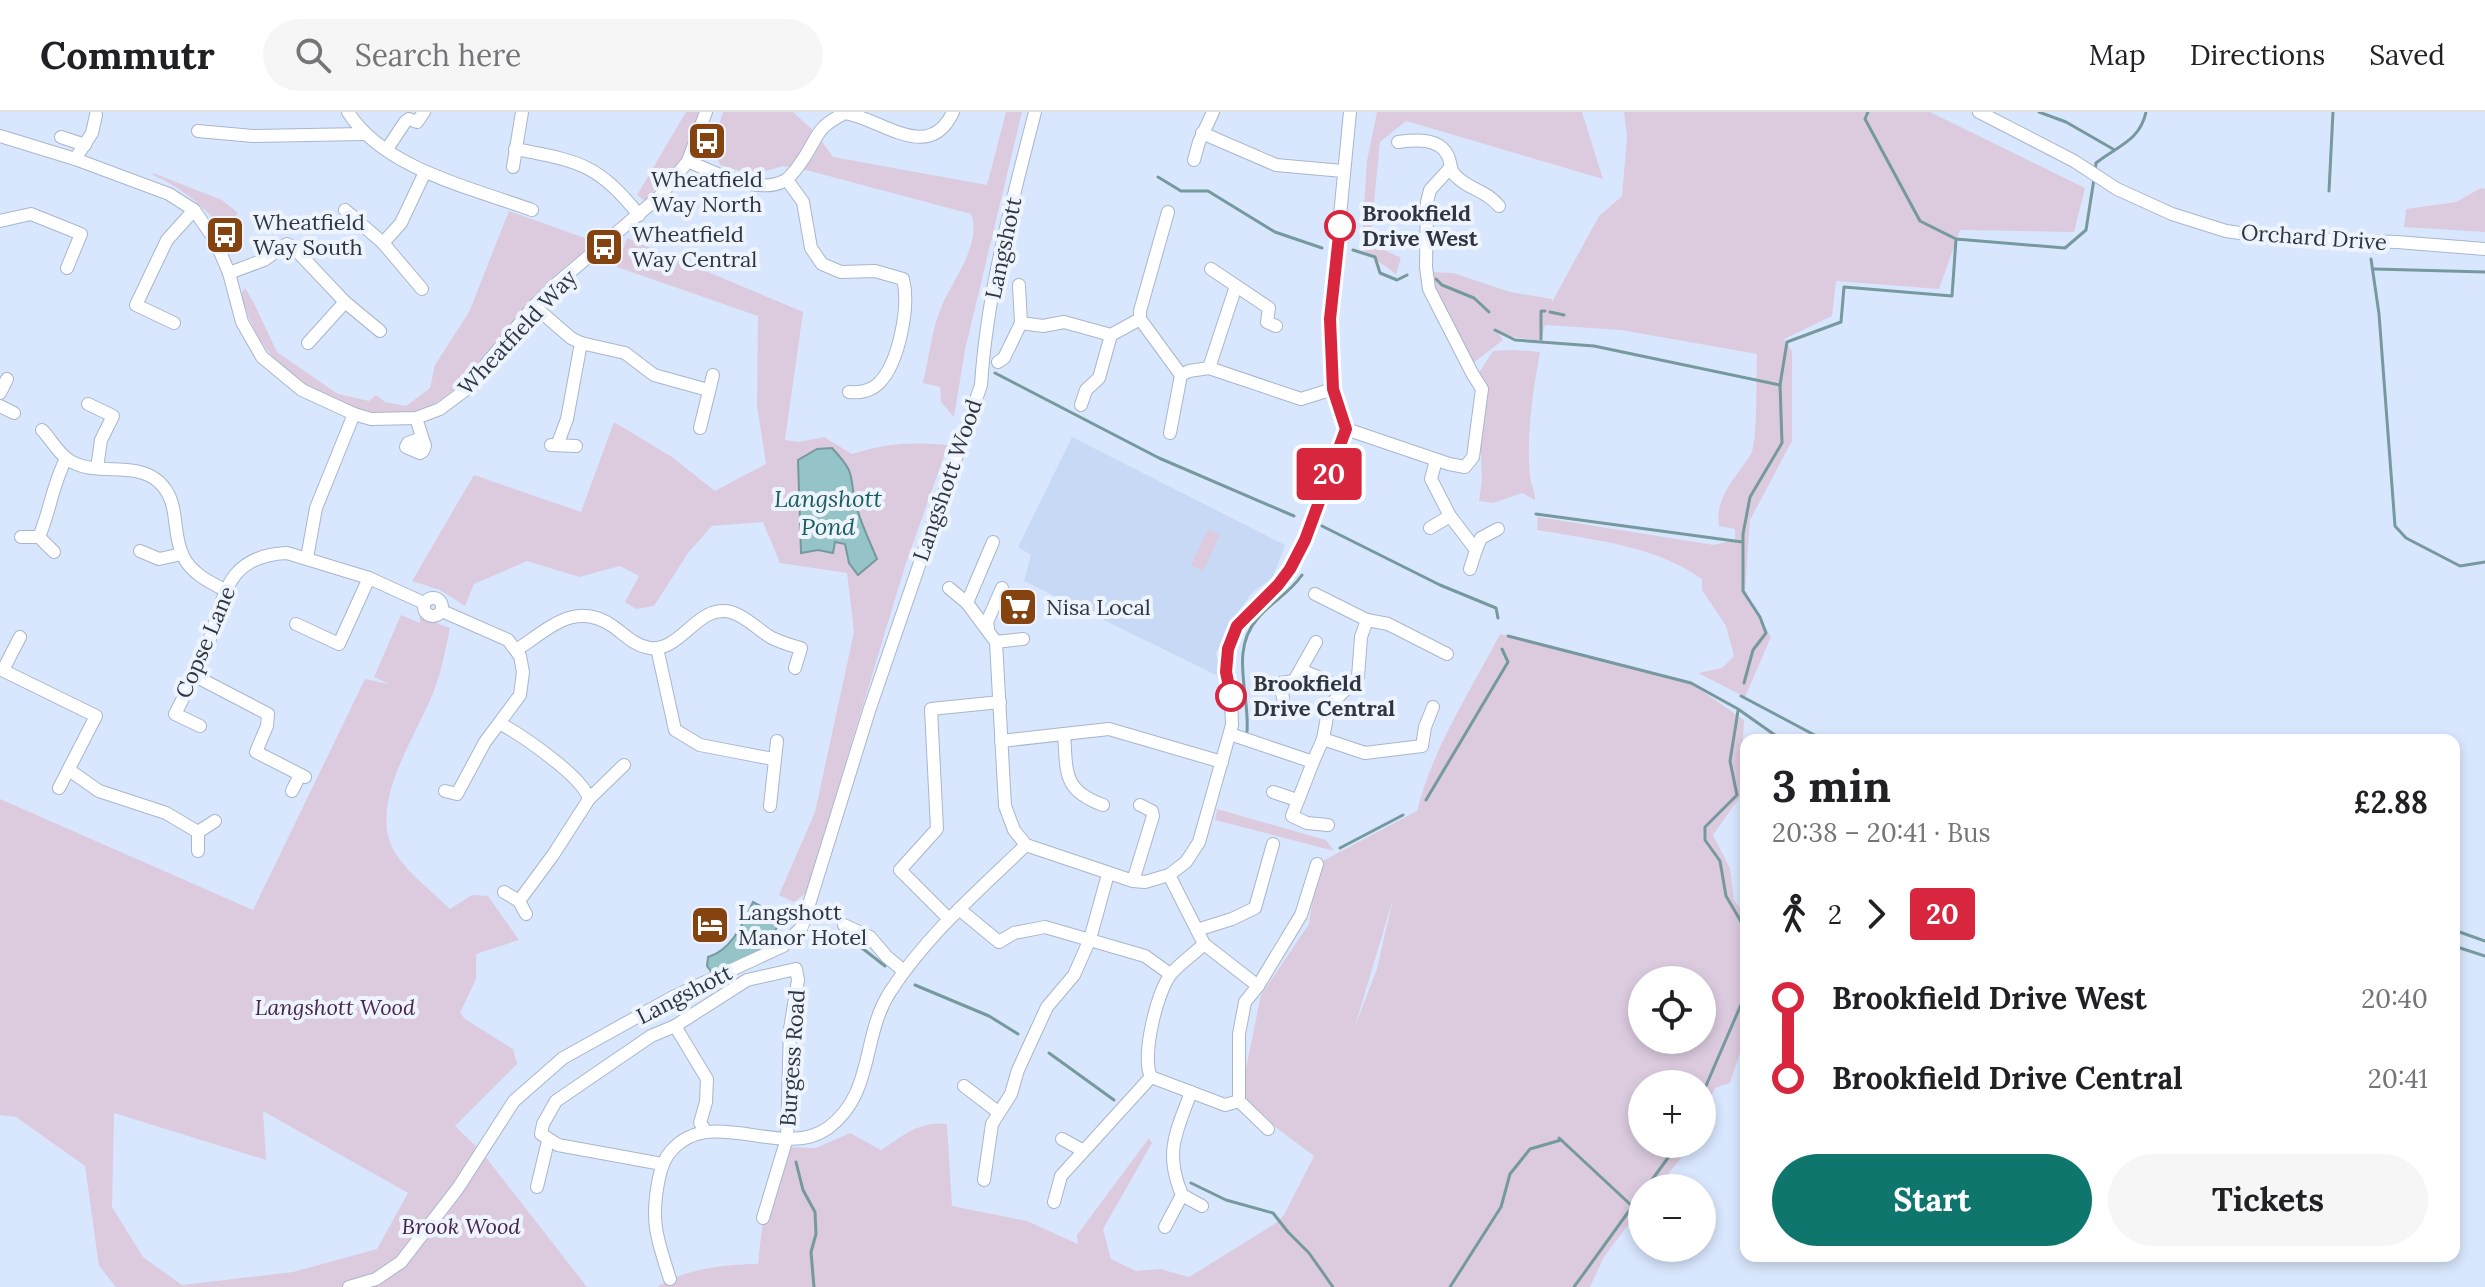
<!DOCTYPE html>
<meta charset="utf-8">
<style>
:root{--surface:#fff;--page:#f6f6f6;--text:#202124;--muted:#757577;--line:#e0e0e0;--accent:#0f766e}
body{margin:0;font-family:Lora,serif;background:var(--page);color:var(--text);height:100vh;display:flex;flex-direction:column;font-size:30px;white-space:nowrap}
*{box-sizing:border-box;margin:0}
p{font-size:26px;color:var(--muted)}
.icon{flex:none;width:44px;height:44px;fill:none;stroke:currentColor;stroke-width:2;stroke-linecap:round;stroke-linejoin:round}
.map{position:relative;flex:1;overflow:hidden}
.sheet{position:absolute;left:1740px;top:622px;width:720px;height:528px;display:flex;flex-direction:column;background:var(--surface);border-radius:16px;box-shadow:0 4px 12px #0003}
.sheet>*{flex:none}
.badge{padding:0 16px;border-radius:6px;font-size:28px;line-height:52px}
.controls{position:absolute;left:1628px;top:854px;display:grid;gap:16px}
.controls a{display:grid;place-items:center;width:88px;height:88px;border-radius:50%;background:var(--surface);box-shadow:0 4px 12px #0003;font-size:40px}
.map>.badge{position:absolute;translate:-50% -50%;box-shadow:0 0 0 4px #fff}
.legs{display:flex;align-items:center;gap:12px;height:88px;padding:0 32px;font-size:26px}
.legs p{margin-inline-start:auto}
.headline{display:flex;align-items:center;justify-content:space-between;height:136px;padding:0 32px}
h1{font-size:44px;font-weight:800;line-height:60px}
.cta{display:flex;gap:16px;margin-top:auto;padding:16px 32px}
.cta a{flex:1;height:92px;border-radius:48px;background:var(--accent);color:#fff;font-size:32px;font-weight:800;line-height:92px;text-align:center}
.cta a+a{background:var(--page);color:var(--text)}
ul{padding:0 32px;list-style:none}
li{display:flex;align-items:center;gap:28px;height:80px;font-size:30px}
li i{display:grid;place-items:center;width:12px;height:100%;margin:0 10px;background:currentColor}
li i::after{content:'';width:20px;height:20px;margin:-10px;border:6px solid;border-radius:50%;background:var(--surface)}
li p{margin-inline-start:auto}
li:first-child i{background:linear-gradient(#0000 50%,currentColor 0)}
li:last-child i{background:linear-gradient(currentColor 50%,#0000 0)}
header{display:flex;align-items:center;gap:48px;box-sizing:border-box;height:112px;padding:0 40px;background:var(--surface);border-bottom:2px solid var(--line)}
header strong{font-size:38px}
nav{display:flex;gap:44px;margin-inline-start:auto;font-size:28px}
.search{width:560px;height:72px;background:var(--page);display:flex;align-items:center;gap:20px;box-sizing:border-box;padding:0 28px;border-radius:44px;color:var(--muted);font-size:30px}
.map>svg:first-child{display:block}
.built{fill:#c8d9f5}
.green{fill:#dccbdf;fill-rule:evenodd}
.water{fill:#94c4c7;stroke:#76999e;stroke-width:2}
.lines{fill:none;stroke-linecap:round;stroke-linejoin:round}
.stream{stroke:#76999e;stroke-width:3}
.street-casing{stroke:#a8b6cc;stroke-width:14}
.street{stroke:#fff;stroke-width:12}
.line-1-casing{stroke:#fff;stroke-width:18}
.line-1{stroke:#d7263d;stroke-width:12}
.stop-1-dot{fill:#fff;stroke:#d7263d;stroke-width:4}
.labels{text-anchor:middle;stroke-width:8;stroke-linejoin:round;paint-order:stroke}
.poi-label{font-size:22px;fill:#30353e;stroke:#eef4fd;text-anchor:start}
.stop-label{font-size:22px;font-weight:bold;fill:#30353e;stroke:#eef4fd;text-anchor:start}
.street-label{font-size:22px;fill:#30353e;stroke:#eef4fd}
.park-label{font-size:22px;font-style:italic;fill:#48254e;stroke:#eef4fd}
.water-label{font-size:24px;font-style:italic;fill:#1c5e62;stroke:#eef4fd}
</style>
<header>
<strong>Commutr</strong>
<div class="search"><svg class="icon" aria-label="search" viewBox="0 0 24 24"><circle cx="10" cy="10" r="6"/><path d="M15 15l6 6"/></svg>Search here</div>
<nav><a>Map</a><a>Directions</a><a>Saved</a></nav>
</header>
<div class="map">
<svg width="2485" height="1175" viewBox="0 0 2485 1175">
<rect width="100%" height="100%" fill="#d9e7fe"/>
<polygon class="built" points="1072,325 1285,433 1273,465 1251,482 1233,508 1216,541 1220,565 1024,469 1031,443 1018,435"/>
<g class="green">
<polygon points="686,0 701,0 684,45 645,89 637,83"/>
<path d="M723,0H793L816,21L833,45L987,73L1006,0H1022L965,238L954,305L941,290L940,275L923,271C929,245 932,215 943,191C954,167 982,130 971,102L810,59L783,54L766,59H740L720,53L712,33Z"/>
<polygon points="1377,0 1582,0 1603,67 1406,9 1380,30 1370,131 1401,146 1396,162 1361,137 1367,49"/>
<path d="M1624,0H1930L2085,76L2074,120L1960,118L1939,177L1836,169L1832,204L1784,227L1792,239V329L1750,408L1745,478L1771,525L1745,585L1698,561L1722,556L1734,544L1726,514L1702,478V467C1654,433 1593,428 1537,418L1538,405L1714,433L1735,428V417L1719,414C1714,386 1737,364 1751,342C1758,330 1756,260 1757,242L1621,218L1545,213L1541,229L1507,224L1496,217L1503,228L1472,252L1437,180L1433,160L1453,161L1510,180L1552,187V190L1599,104L1622,84L1627,25Z"/>
<path d="M153,61L222,88L238,101L224,119C204,94 182,76 153,63Z"/>
<polygon points="2481,76 2485,77 2485,120 2404,115 2406,97 2456,90"/>
<path d="M509,99L596,130C574,147 551,165 532,187C491,235 444,321 367,301C352,297 337,289 323,282C278,260 254,229 241,182L245,176L253,189L277,240L338,282L369,289L376,283L385,290L406,294L430,276L435,253L469,200Z"/>
<path d="M627,126L803,200L785,328L799,330L824,325L852,342C888,331 911,330 948,333L906,451L806,781L794,790L779,783L815,700L854,520L847,461L780,451L763,410L712,414L688,441L654,494L636,497L625,490L639,464L620,454L579,465L527,449L474,472L465,494L440,478L412,469L474,363L581,400L614,310L672,345L715,379L766,352L757,294L758,204L617,155Z"/>
<path d="M1513,238L1540,240C1533,280 1526,323 1530,364C1531,373 1535,378 1535,388L1522,381L1493,391L1479,389L1482,369L1478,262L1493,239Z"/>
<polygon points="1208,417 1220,423 1203,459 1191,453"/>
<path d="M401,503L420,511V505L450,516C446,536 442,557 435,576C419,621 367,690 394,739C407,761 432,779 450,797L472,783L488,784L519,828L476,842V867L460,901L465,907L513,937L517,952L455,1014L481,1039L587,1175H116L99,1154L85,1054L16,1005L0,1003V687L253,798L365,567L389,572L374,565ZM263,999L408,1081L377,1137L293,1160L182,1173L143,1145L112,1095L114,1001L266,1048Z"/>
<path d="M1500,522L1691,571L1744,608L1740,685L1713,723L1730,756L1734,788L1746,804V922L1730,971L1715,976L1702,1005V972H1642V1032H1690L1686,1040L1657,1076H1642V1094L1604,1145L1590,1175H657C685,1157 725,1152 758,1152L763,1106L784,1035L816,1036L850,1021L881,1038C902,1024 921,1008 947,1012L952,1094L1027,1109L1078,1132L1077,1123L1149,1026L1152,1031L1103,1117L1111,1147L1136,1159L1160,1157L1189,1165L1276,1111L1284,1103L1314,1044L1258,1002L1243,987L1242,975L1261,883L1309,812L1317,752L1417,699C1433,635 1470,580 1500,522ZM1393,787L1377,857L1355,914ZM1642,868H1702V928H1642Z"/>
<polygon points="1217,697 1326,728 1334,739 1215,708"/>
</g>
<g class="water">
<path d="M832,336C858,364 848,362 856,393C861,412 870,430 877,447L858,463L849,451L845,432L835,430L833,441L818,438L801,441L798,348L817,337Z"/>
<path d="M753,790L781,805C769,842 746,846 713,862L707,854L708,845C732,838 743,811 753,790Z"/>
</g>
<g class="lines">
<g class="stream">
<polyline points="1868,0 1865,7 1920,109 1956,127"/>
<polyline points="2039,0 2066,10 2113,37"/>
<path d="M2095,60L2096,51C2117,34 2140,29 2146,0"/>
<polyline points="1158,65 1181,79 1208,79 1275,120 1322,136"/>
<polyline points="2329,79 2333,0"/>
<polyline points="1353,138 1375,145 1380,161 1397,168 1407,163"/>
<polyline points="2371,147 2379,202 2395,414 2406,426 2460,454 2485,450"/>
<polyline points="2374,157 2485,160"/>
<polyline points="1436,167 1442,173 1474,186 1489,200"/>
<polyline points="1550,200 1564,203"/>
<polyline points="1495,218 1515,228 1594,234 1780,273"/>
<polyline points="1541,227 1541,199 1545,199"/>
<polyline points="995,261 1159,346 1294,404"/>
<polyline points="1536,402 1742,430"/>
<polyline points="1322,414 1440,473 1496,496 1498,506"/>
<polyline points="1508,524 1691,571 1738,597 1782,628"/>
<polyline points="1744,571 1753,538 1766,521 1760,505 1743,479 1743,422 1750,385 1782,331 1780,273 1787,230 1841,210 1844,175 1952,184 1956,127 2065,136 2086,118 2094,67"/>
<polyline points="1741,584 1824,628"/>
<polyline points="1738,599 1730,649 1737,683 1705,715 1705,728 1720,749 1726,784 1746,818"/>
<path d="M1247,620C1250,582 1229,538 1258,506C1272,489 1288,483 1302,463"/>
<polyline points="1426,688 1508,550 1502,537"/>
<polyline points="1340,736 1403,703"/>
<polyline points="2454,818 2485,829"/>
<polyline points="774,824 778,824"/>
<polyline points="821,827 853,829 885,854"/>
<polyline points="2454,834 2485,844"/>
<polyline points="915,873 989,904 1018,922"/>
<polyline points="1049,941 1114,988"/>
<polyline points="1702,983 1746,881"/>
<polyline points="1559,1026 1632,1094"/>
<polyline points="796,1050 803,1078 815,1100 816,1122 811,1140 814,1175"/>
<polyline points="1191,1071 1226,1088 1273,1101 1288,1120 1309,1141 1333,1175"/>
<polyline points="1646,1076 1678,1032"/>
<polyline points="1450,1175 1501,1095 1510,1062 1530,1037 1561,1028"/>
<polyline points="1574,1175 1642,1081"/>
</g>
<defs>
<g id="street">
<path d="M348,0C384,57 472,76 532,98"/>
<polyline points="1979,0 2074,49 2117,77 2172,102 2226,119 2274,126 2397,130 2485,137"/>
<polyline points="198,19 253,24 363,22"/>
<polyline points="1202,21 1276,53 1343,59"/>
<polyline points="0,24 75,47 169,82 194,98 215,128 229,161 242,210 262,245 302,278 354,302 371,307 416,306 440,297 464,279 534,194 556,172 660,84 688,49 706,0"/>
<polyline points="61,25 85,33"/>
<path d="M1398,30C1415,28 1439,25 1448,44C1452,53 1449,59 1458,66C1471,78 1487,79 1499,94"/>
<polyline points="387,37 405,10 409,7 417,10 424,0"/>
<path d="M515,37C578,49 597,51 639,103"/>
<polyline points="75,47 92,21 96,3"/>
<polyline points="1194,48 1199,30 1213,0"/>
<path d="M688,49C712,60 758,83 784,69C792,65 799,53 804,46C820,21 816,16 845,1C882,7 929,52 953,0"/>
<polyline points="513,55 522,0"/>
<path d="M787,68L803,90L811,136L822,152L841,160L875,159L903,167C910,194 899,251 879,271C871,279 859,281 849,280"/>
<polyline points="345,98 383,131 422,177"/>
<polyline points="1168,100 1140,199 1140,207 1181,263"/>
<polyline points="0,109 31,102 81,122 67,156"/>
<polyline points="383,131 401,111 425,60"/>
<polyline points="1211,157 1269,196 1267,210 1276,214"/>
<polyline points="229,161 264,148 287,132 294,136 345,190 380,219"/>
<polyline points="534,194 571,226 581,231 625,241 654,263 708,278"/>
<polyline points="174,211 136,193 167,128 194,98"/>
<polyline points="1021,211 1043,214 1064,210 1111,223 1140,207"/>
<polyline points="308,231 345,190"/>
<polyline points="998,250 1004,246 1021,211 1019,173"/>
<polyline points="1209,256 1236,174"/>
<polyline points="0,281 7,267"/>
<polyline points="88,292 113,304 101,328 97,356"/>
<polyline points="1081,293 1086,278 1099,266 1111,223"/>
<polyline points="0,294 14,301"/>
<polyline points="416,306 425,334 423,339 420,341 406,335 408,331 422,326"/>
<polyline points="700,316 713,263"/>
<polyline points="1346,317 1449,352 1465,355 1473,345 1482,277 1472,261 1429,177 1426,155 1427,90 1430,78 1450,56"/>
<path d="M42,318C50,326 57,339 66,346C92,367 134,347 159,370C181,390 171,420 183,444C191,461 209,470 225,478"/>
<polyline points="1170,321 1181,263 1189,259 1209,256 1301,287 1333,277"/>
<polyline points="558,331 567,307 581,231"/>
<polyline points="551,333 576,334"/>
<polyline points="1436,348 1431,367 1450,404 1476,438 1470,457"/>
<polyline points="1430,416 1450,404"/>
<polyline points="21,425 39,425 54,440"/>
<path d="M39,425C50,399 53,371 66,347"/>
<polyline points="1476,438 1481,426 1498,417"/>
<polyline points="140,439 159,447 182,442"/>
<polyline points="307,446 316,396 354,302"/>
<polyline points="949,476 967,491 996,530 1005,694 1014,718 1026,733 1133,769 1145,770 1169,763 1186,750 1199,730 1232,613 1231,584 1226,560 1228,537 1237,514 1278,473 1290,457 1305,428 1346,317 1333,277 1330,207 1350,0"/>
<circle cx="433" cy="495" r="9"/>
<polyline points="967,491 993,430"/>
<polyline points="442,499 508,528 520,544 523,560 520,583 485,630 457,682 445,679"/>
<polyline points="1367,508 1388,512 1447,542"/>
<polyline points="296,512 339,532 369,466"/>
<polyline points="988,516 987,510 1002,476"/>
<polyline points="996,530 1023,527"/>
<polyline points="657,536 675,618 700,633 773,647"/>
<path d="M516,538C548,518 575,487 614,515C625,523 635,534 650,536C681,540 698,491 731,500C746,504 759,519 772,526C781,530 792,534 801,536L795,556"/>
<polyline points="0,557 96,604 59,676"/>
<polyline points="3,558 20,525"/>
<polyline points="1301,558 1346,577"/>
<polyline points="195,564 268,602 267,614 256,640 305,665"/>
<polyline points="1283,586 1280,571 1294,569 1316,530"/>
<path d="M501,612C523,624 583,665 589,687L553,743L519,789L526,802"/>
<path d="M200,614L175,602C186,580 199,558 207,535C225,487 223,444 287,441L369,466L424,491"/>
<path d="M1064,622C1067,660 1062,678 1103,693"/>
<polyline points="1230,622 1313,650 1323,627 1327,605 1334,589 1358,565 1361,525 1367,508 1315,482"/>
<polyline points="1323,627 1365,641 1422,634 1425,615 1433,595"/>
<polyline points="1001,629 1109,617 1222,650"/>
<polyline points="1313,650 1292,704 1307,711 1328,713"/>
<polyline points="69,658 99,679 166,701 198,720 215,709"/>
<polyline points="292,679 300,663"/>
<polyline points="1273,680 1297,688"/>
<polyline points="589,687 624,653"/>
<polyline points="770,694 777,629"/>
<polyline points="198,720 198,739"/>
<polyline points="1169,763 1204,832 1258,874"/>
<polyline points="1133,769 1153,704 1152,699 1140,693"/>
<polyline points="504,780 519,789"/>
<polyline points="959,797 999,830 1014,821 1045,815 1145,844 1170,862"/>
<polyline points="949,807 900,758 937,717 931,597 1000,590"/>
<polyline points="844,813 870,825 887,845 904,859"/>
<polyline points="1197,818 1232,807 1255,796 1273,732"/>
<polyline points="675,914 747,868 796,857 798,868 790,917 787,1026 763,1106"/>
<polyline points="1151,965 1225,993 1239,989 1268,1017"/>
<polyline points="964,974 998,1000"/>
<polyline points="1239,989 1239,922 1245,890 1258,874 1301,803 1317,752"/>
<polyline points="1062,1027 1082,1038"/>
<polyline points="662,1052 558,1033 541,1022 543,1012 556,989 651,924 675,914 707,967 706,990 700,1011 706,1019"/>
<polyline points="984,1068 992,1012 1011,982 1018,958 1047,895 1074,863 1090,827 1108,762"/>
<polyline points="537,1075 548,1029"/>
<polyline points="1182,1083 1202,1094"/>
<path d="M1054,1090L1061,1064L1151,965C1141,945 1157,879 1171,862C1180,851 1194,842 1204,832"/>
<path d="M1165,1115L1182,1083C1164,1040 1176,1021 1191,980"/>
<path d="M670,1167C657,1127 650,1109 659,1066C661,1056 664,1047 671,1039C711,992 782,1049 828,1016C875,981 861,925 890,880C926,824 978,779 1026,733"/>
<path d="M349,1175L376,1167L401,1150L458,1076L514,989L563,946L673,885L783,834L802,815L869,599L981,273C987,180 1012,90 1035,0"/>
</g>
</defs>
<use href="#street" class="street-casing"/>
<use href="#street" class="street"/>
</g>
<g class="lines">
<defs>
<polyline id="line-1" points="1231,584 1226,560 1228,537 1237,514 1278,473 1290,457 1305,428 1346,317 1333,277 1330,207 1340,114"/>
</defs>
<use href="#line-1" class="line-1-casing"/>
<use href="#line-1" class="line-1"/>
</g>
<defs>
<symbol id="bus-square" viewBox="-11 -11 22 22"><rect x="-9" y="-9" width="18" height="18" rx="4" fill="#854310" stroke="#eef4fd"/><path d="M-5-6H5V4H4V6H2V4H-2V6H-4V4H-5ZM-3.5-4V0h7V-4ZM-3.5 1.2v1.5H-2V1.2ZM2 1.2v1.5H3.5V1.2Z" fill="#fff"/></symbol>
<symbol id="supermarket-square" viewBox="-11 -11 22 22"><rect x="-9" y="-9" width="18" height="18" rx="4" fill="#854310" stroke="#eef4fd"/><path d="M-6-5.5h2.5l.6 2H6L4.5 2H-2.5L-4.4-4H-6ZM-1.5 3.2a1.3 1.3 0 1 0 .1 0ZM3 3.2a1.3 1.3 0 1 0 .1 0Z" fill="#fff"/></symbol>
<symbol id="hotel-square" viewBox="-11 -11 22 22"><rect x="-9" y="-9" width="18" height="18" rx="4" fill="#854310" stroke="#eef4fd"/><path d="M-6-4.5h1.5V1H6V5H4.5V3h-9V5H-6ZM-4 0a1.8 1.8 0 1 1 3.6 0ZM.5 0V-2.5h3Q6-2.5 6 0Z" fill="#fff"/></symbol>
</defs>
<g fill-rule="evenodd">
<use href="#bus-square" x="685" y="7" width="44" height="44"/>
<use href="#bus-square" x="203" y="101" width="44" height="44"/>
<use href="#bus-square" x="582" y="113" width="44" height="44"/>
<use href="#supermarket-square" x="996" y="473" width="44" height="44"/>
<use href="#hotel-square" x="688" y="791" width="44" height="44"/>
</g>
<g class="stop-1-dot">
<circle cx="1340" cy="114" r="14"/>
<circle cx="1231" cy="584" r="14"/>
</g>
<g class="labels">
<g class="poi-label">
<text x="707" y="75" text-anchor="middle">Wheatfield<tspan x="707" dy="25">Way North</tspan></text>
<text x="253" y="118">Wheatfield<tspan x="253" dy="25">Way South</tspan></text>
<text x="632" y="130">Wheatfield<tspan x="632" dy="25">Way Central</tspan></text>
<text x="1046" y="503">Nisa Local</text>
<text x="738" y="808">Langshott<tspan x="738" dy="25">Manor Hotel</tspan></text>
</g>
<g class="stop-label">
<text x="1362" y="109">Brookfield<tspan x="1362" dy="25">Drive West</tspan></text>
<text x="1253" y="579">Brookfield<tspan x="1253" dy="25">Drive Central</tspan></text>
</g>
<g class="street-label">
<text transform="translate(2314 125) rotate(4)" y="8">Orchard Drive</text>
<text transform="translate(1003 136) rotate(-78)" y="8">Langshott</text>
<text transform="translate(517 220) rotate(-47)" y="8">Wheatfield Way</text>
<text transform="translate(947 368) rotate(-71)" y="8">Langshott Wood</text>
<text transform="translate(205 530) rotate(-67)" y="8">Copse Lane</text>
<text transform="translate(684 882) rotate(-27)" y="8">Langshott</text>
<text transform="translate(792 946) rotate(-86)" y="8">Burgess Road</text>
</g>
<g class="park-label">
<text x="335" y="903">Langshott Wood</text>
<text x="461" y="1122">Brook Wood</text>
</g>
<g class="water-label">
<text x="828" y="395">Langshott<tspan x="828" dy="28">Pond</tspan></text>
</g>
</g>
</svg>
<div class="controls">
<a><svg class="icon" aria-label="locate" viewBox="0 0 24 24"><circle cx="12" cy="12" r="6"/><path d="M12 2v4M12 18v4M2 12h4M18 12h4"/></svg></a>
<a>+</a>
<a>−</a>
</div>
<b class="badge" style="left:1329px;top:362px;background:#d7263d;color:#fff">20</b>
<section class="sheet">
<div class="headline"><div><h1>3 min</h1><p>20:38 – 20:41 · Bus</p></div><b>£2.88</b></div>
<div class="legs"><svg class="icon" aria-label="walk" viewBox="0 0 24 24"><circle cx="13" cy="4" r="2"/><path d="M13 8l-2 6 4 7M11 14l-3 7M7 12l3-4h3l4 4"/></svg>2<svg class="icon" aria-label="forward" viewBox="0 0 24 24"><path d="M9 5l7 7-7 7"/></svg><b class="badge" style="background:#d7263d;color:#fff">20</b></div>
<ul>
<li><i style="color:#d7263d"></i><b>Brookfield Drive West</b><p>20:40</p></li>
<li><i style="color:#d7263d"></i><b>Brookfield Drive Central</b><p>20:41</p></li>
</ul>
<div class="cta"><a>Start</a><a>Tickets</a></div>
</section>
</div>
